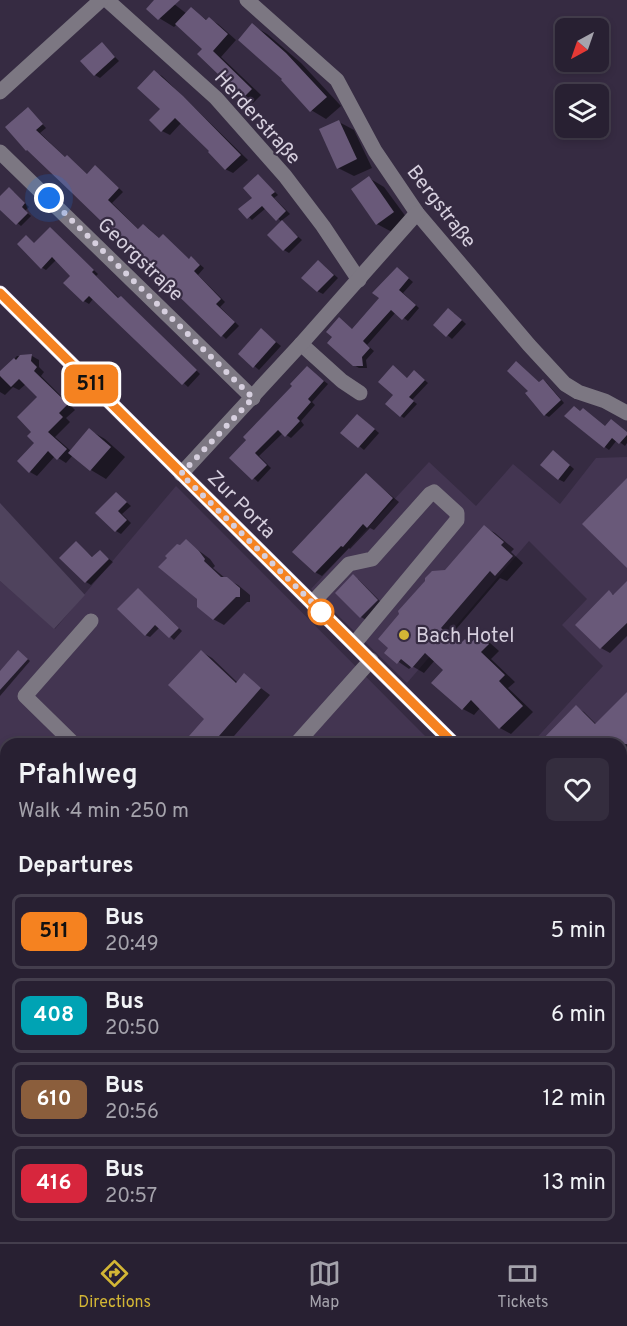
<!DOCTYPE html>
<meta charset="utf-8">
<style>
:root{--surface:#282032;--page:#342d3e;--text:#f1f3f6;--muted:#a5a3ac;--line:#443e4d;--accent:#d3b635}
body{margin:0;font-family:Overpass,sans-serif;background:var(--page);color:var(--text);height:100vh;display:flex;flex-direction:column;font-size:22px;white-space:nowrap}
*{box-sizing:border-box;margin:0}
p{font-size:20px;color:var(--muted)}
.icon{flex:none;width:33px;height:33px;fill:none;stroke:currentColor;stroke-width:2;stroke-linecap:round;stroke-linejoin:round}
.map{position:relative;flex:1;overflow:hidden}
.details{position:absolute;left:0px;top:738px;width:627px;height:504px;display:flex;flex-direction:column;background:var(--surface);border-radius:18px 18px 0 0;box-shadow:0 3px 9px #0003,0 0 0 2px var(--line)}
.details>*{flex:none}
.badge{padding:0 12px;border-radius:9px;font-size:21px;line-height:39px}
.needle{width:39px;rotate:220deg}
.controls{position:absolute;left:555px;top:18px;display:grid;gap:12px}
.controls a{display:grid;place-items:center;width:54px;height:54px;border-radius:9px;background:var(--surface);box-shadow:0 3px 9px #0003,0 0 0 2px var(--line);font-size:30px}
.you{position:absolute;width:30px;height:30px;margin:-15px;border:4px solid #fff;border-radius:50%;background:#1a73e8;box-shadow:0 0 0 9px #1a73e833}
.map>.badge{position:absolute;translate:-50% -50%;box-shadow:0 0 0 3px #fff}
h2{padding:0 18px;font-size:22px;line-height:54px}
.round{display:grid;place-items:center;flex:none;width:63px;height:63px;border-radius:9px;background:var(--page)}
.overview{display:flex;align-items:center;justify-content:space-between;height:102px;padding:0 18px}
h1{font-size:28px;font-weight:600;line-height:45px}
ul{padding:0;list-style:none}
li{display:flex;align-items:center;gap:18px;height:75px;margin:0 12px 9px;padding:0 6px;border:3px solid var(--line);border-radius:9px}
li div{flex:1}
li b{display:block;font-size:22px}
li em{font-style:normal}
li .badge{min-width:66px;font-weight:700;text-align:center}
.tabs{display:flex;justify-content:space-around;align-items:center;height:84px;border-top:2px solid var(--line);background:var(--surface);font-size:16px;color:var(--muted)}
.tabs a{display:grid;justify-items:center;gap:3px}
.tabs .on{color:var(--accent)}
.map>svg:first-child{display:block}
.built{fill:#433551}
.green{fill:#4f435d}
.shadow{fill:#0007}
.building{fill:#695979}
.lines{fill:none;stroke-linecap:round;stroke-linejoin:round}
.path{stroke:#746b7e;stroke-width:3;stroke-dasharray:1.5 4.5;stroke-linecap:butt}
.minor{stroke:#7c7782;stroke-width:15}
.major{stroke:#c7bcd4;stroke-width:15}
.line-casing{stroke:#fff;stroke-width:14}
.line{stroke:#f58220;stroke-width:9}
.walk{stroke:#d6cfde;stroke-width:6;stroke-dasharray:0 10.8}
.stop-dot{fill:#fff;stroke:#f58220;stroke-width:3}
.poi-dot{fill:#d3b635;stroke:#362b42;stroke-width:2}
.labels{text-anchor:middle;stroke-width:4.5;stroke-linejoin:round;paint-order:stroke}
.street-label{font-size:20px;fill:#d6cfde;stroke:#362b42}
.poi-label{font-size:20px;fill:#d6cfde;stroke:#362b42;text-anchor:start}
</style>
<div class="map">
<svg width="627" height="1242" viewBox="0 0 627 1242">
<rect width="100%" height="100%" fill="#362b42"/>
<g class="built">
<polygon points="627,457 627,898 621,892 621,744 531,744 603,666 562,625 587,599 529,541 407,683 311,589 429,462 476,506 513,464 560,504 596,458"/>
<polygon points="176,486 433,744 6,744 6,943 0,940 0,581 55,629"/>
<polygon points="621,933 627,939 627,1157 621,1156"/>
<polygon points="0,1002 6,1004 6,1236 621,1236 621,1229 627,1231 627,1242 0,1242"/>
</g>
<polygon class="green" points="0,503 85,595 54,629 0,581"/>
<g class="shadow">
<polygon points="156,0 169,0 187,14 191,9 207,20 209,19 218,24 236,40 221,57 261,95 253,103 244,97 199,54 204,49 177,24 174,27 159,18"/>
<polygon points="252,25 267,34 301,63 341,106 326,119 311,110"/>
<polygon points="102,44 119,61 100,78 95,75"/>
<polygon points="154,72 162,76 248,160 233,173 225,169 211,151 182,122 170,135 162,131 162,109"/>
<polygon points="28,109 46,128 40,133 66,158 68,157 72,160 88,175 95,167 100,170 123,192 112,203 139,230 143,225 148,228 160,239 190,260 196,261 204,268 198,275 225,302 220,307 239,326 226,339 33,153"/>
<polygon points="339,122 354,130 372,168 354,176 338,168"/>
<polygon points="259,176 278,195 274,198 290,214 281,221 302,240 289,253 284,250 282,222 266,208 252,220 241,209 254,198"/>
<polygon points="369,178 384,187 409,221 392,232 377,224"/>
<polygon points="14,192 29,207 25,211 31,216 21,226 0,208 0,199"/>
<polygon points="50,229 98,274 96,276 120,299 126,301 200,374 188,387 93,299 89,304 84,301 72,276 56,260 46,270 41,267 35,244"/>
<polygon points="323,265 338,278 323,294 317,291"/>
<polygon points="401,272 413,282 403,293 419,308 408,321 396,312 367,345 374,351 366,360 367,368 359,368 354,365 353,330"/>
<polygon points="454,313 466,324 452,339 435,325"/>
<polygon points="261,330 281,346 259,370 240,354"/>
<polygon points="17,356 32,356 39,360 39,367 44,372 41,376 75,410 66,418 70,422 55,437 71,451 89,430 105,439 125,457 106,479 91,470 73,455 66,463 55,456 37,476 30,472 36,443 34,432 39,397 26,384 19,390 13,387 5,395 0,392 0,374"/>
<polygon points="517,363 540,383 543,380 547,383 564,403 549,417 545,415 530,391"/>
<polygon points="393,367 408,379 418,374 428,383 412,400 417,404 404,418 401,416 395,395"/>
<polygon points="307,368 328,384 312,402 315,405 301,421 304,425 291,438 283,433 259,456 271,468 258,482 231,457 294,386"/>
<polygon points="358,415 379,433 364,450 342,432"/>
<polygon points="606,427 627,432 627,443 625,446 617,440 609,450 605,447"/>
<polygon points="558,455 574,469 564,482 558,479"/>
<polygon points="366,475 399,502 374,530 370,528 350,549 349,548 322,576 315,572"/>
<polygon points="116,493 131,506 122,514 131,523 121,534 116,531"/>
<polygon points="484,527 495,533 514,549 511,552 523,563 507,581 500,578 451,635 462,644 465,641 471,644 479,636 490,643 499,651 491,659 515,682 508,688 533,712 511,734 500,728 480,708 474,715 463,709 433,683 445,670 435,660 424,673 412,666 409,669 386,653 446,571"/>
<polygon points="186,541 210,559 215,566 213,568 225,578 238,585 250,595 250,602 247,602 224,625 213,619 199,598 180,547"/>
<polygon points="76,543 94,558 100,552 113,562 91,585 86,582"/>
<polygon points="358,579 382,603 366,620 361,617"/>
<polygon points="627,583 627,636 610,653 601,648 577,625 609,592 614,595"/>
<polygon points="143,593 182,631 174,640 160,627 150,637 145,635"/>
<polygon points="202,652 212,658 238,683 244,675 270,695 227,744 184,744 206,719"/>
<polygon points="22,654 30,661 0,696 0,673"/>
<polygon points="627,694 627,841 626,839 621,843 621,744 593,744 590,741 588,744 540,744 576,707 584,712 597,725"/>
<polygon points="0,775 6,780 6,845 0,852"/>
<polygon points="627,998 627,1117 621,1124 621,1005"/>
<polygon points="6,1218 6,1236 83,1236 87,1240 90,1236 109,1236 116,1242 0,1242 0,1225"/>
<polygon points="242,1236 334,1236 329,1242 236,1242"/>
</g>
<g class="building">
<polygon points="154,0 180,0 158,20 146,9"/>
<polygon points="191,7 206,20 209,17 228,34 213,51 252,89 243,98 197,54 202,49 175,24"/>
<polygon points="252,23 286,53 327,97 310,112 281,80 282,79 238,40"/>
<polygon points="102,42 115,57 94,76 80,61"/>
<polygon points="154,70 183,96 241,155 225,170 208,152 209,151 175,118 161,132 149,120 160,109 137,88"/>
<polygon points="28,107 43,124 36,130 65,157 67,155 87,174 95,165 119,188 108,200 138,229 143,224 159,238 163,234 189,259 191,256 200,265 194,271 221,299 216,304 235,322 221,337 71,192 27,150 26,151 5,127"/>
<polygon points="339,120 357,159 337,169 319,129"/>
<polygon points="258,174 275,192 271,195 286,211 276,221 262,206 247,219 238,209 252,198 243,188"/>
<polygon points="369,176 394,212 376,225 351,189"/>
<polygon points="9,187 25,203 22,207 28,213 16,225 0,210 0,196"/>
<polygon points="282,220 298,237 283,251 267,235"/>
<polygon points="50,227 94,270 92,272 118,298 121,296 197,370 182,385 89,296 83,302 63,283 70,276 52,257 41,269 17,244 26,235 34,243"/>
<polygon points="318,260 334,275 317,292 301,278"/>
<polygon points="397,267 409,278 399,290 416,305 402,320 391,310 363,341 370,348 362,357 363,366 353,366 327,343 332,337 326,332 339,317 352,329 379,298 372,293"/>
<polygon points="448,308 462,320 446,337 433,325"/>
<polygon points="261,328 276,342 253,368 238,354"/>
<polygon points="32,354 31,361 37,367 34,371 68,404 59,413 63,417 48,432 67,449 57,460 48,451 29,473 17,461 34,443 27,436 31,432 17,417 37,397 19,379 11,387 0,376 0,371 14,358 16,360 20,355"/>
<polygon points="516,361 539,382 543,379 561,400 544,416 525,393 528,391 507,371"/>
<polygon points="393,365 407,378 414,370 425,380 409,397 414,401 400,417 385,404 393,395 378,382"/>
<polygon points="307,366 324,381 308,399 311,402 297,418 300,421 285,437 278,430 255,453 267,465 252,480 229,458 246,440 243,437 292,386 290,384"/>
<polygon points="574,406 580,411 583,408 605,426 611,419 627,432 627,435 619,444 612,438 604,448 564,416"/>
<polygon points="357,414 375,429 358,448 340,433"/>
<polygon points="89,428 111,447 90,471 68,453"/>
<polygon points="553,450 570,465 558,480 540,465"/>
<polygon points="366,473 393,498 367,528 363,524 343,547 341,546 315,573 292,552"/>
<polygon points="627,478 627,568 582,524"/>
<polygon points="116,492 127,502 118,511 127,520 115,532 95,513"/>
<polygon points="484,525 504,542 501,545 513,556 495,576 490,571 441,628 460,644 465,639 470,644 479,634 489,644 481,652 505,675 499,681 523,706 499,729 471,700 462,710 431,683 443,670 425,653 412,668 401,659 397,664 384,653 388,648 378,639 399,614 398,611 425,581 425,578 432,571 445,570"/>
<polygon points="186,539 199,551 205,559 204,561 221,577 227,577 240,588 240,597 236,597 213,620 197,607 197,599 158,567 167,558 165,556 177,544 180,545"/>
<polygon points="76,541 92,557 100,550 109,559 85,583 59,558"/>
<polygon points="353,574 378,600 360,618 335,593"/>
<polygon points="627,581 627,623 600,649 575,625 609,590 613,595"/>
<polygon points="138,588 179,628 169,638 155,625 145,636 117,609"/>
<polygon points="18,650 28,659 0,690 0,671"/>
<polygon points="201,650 236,683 244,673 261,688 212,744 182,744 204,719 168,685"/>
<polygon points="627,692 627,744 591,744 583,736 575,744 538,744 576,705 595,724"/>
</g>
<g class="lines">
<polyline class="path" points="0,1102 6,1097"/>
<g class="minor">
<polyline points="107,0 216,98 285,176 323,226 359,280"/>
<polyline points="247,0 337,80 375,151 417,213 529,345 565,384 578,392 605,401 627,413"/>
<polyline points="0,92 101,0"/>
<polyline points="0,152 253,398"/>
<polyline points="301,344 342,381 360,393"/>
<polyline points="181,474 301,344 417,213"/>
<polyline points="312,603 349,564 372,559 430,494 434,492 457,513 457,520 354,644"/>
<polyline points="74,744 25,696 91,621"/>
<polyline points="296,744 371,660"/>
<polyline points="621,971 627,963"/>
<polyline points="0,1061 6,1052"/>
</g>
<g class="major">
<polyline points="0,293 454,744"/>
<polyline points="621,910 627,916"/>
<polyline points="0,981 6,983"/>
<polyline points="621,1190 627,1191"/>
</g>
</g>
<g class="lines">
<defs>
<polyline id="line" points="0,293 454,744"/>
</defs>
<use href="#line" class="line-casing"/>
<use href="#line" class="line"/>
<polyline class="walk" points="49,198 253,398 181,474 326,616 321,612"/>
</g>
<circle class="stop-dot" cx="321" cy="612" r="12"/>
<circle class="poi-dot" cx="404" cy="635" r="6"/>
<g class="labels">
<g class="street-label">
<text transform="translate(258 117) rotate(48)" y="7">Herderstraße</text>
<text transform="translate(442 206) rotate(52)" y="7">Bergstraße</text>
<text transform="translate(141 259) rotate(44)" y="7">Georgstraße</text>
<text transform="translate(242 504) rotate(45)" y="7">Zur Porta</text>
</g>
<g class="poi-label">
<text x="416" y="642">Bach Hotel</text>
</g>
</g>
</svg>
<div class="controls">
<a><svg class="needle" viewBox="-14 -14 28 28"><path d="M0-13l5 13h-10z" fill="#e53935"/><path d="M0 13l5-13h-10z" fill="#a5a3ac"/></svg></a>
<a><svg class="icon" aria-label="layers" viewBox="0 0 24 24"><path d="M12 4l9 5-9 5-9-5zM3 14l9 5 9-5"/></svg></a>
</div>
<div class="you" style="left:49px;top:198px"></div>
<b class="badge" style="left:91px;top:384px;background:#f58220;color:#111">511</b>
<section class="details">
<div class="overview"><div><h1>Pfahlweg</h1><p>Walk · 4 min · 250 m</p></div><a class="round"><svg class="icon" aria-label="heart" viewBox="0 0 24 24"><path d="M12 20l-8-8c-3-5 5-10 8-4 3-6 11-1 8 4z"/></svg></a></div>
<h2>Departures</h2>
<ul>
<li><span class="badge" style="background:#f58220;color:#111">511</span><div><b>Bus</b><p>20:49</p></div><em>5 min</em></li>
<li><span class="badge" style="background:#00a3b4;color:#fff">408</span><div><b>Bus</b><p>20:50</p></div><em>6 min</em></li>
<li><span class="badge" style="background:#8b5e3c;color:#fff">610</span><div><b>Bus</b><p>20:56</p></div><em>12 min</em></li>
<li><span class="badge" style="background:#d7263d;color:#fff">416</span><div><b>Bus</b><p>20:57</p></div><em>13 min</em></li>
</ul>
</section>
</div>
<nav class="tabs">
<a class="on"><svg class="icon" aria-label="directions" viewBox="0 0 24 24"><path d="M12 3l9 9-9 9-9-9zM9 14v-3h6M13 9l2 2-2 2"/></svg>Directions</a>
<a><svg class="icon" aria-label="map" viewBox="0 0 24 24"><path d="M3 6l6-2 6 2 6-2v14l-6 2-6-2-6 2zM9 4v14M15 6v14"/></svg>Map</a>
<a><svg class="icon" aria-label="tickets" viewBox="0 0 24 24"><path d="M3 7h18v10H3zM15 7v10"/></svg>Tickets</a>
</nav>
